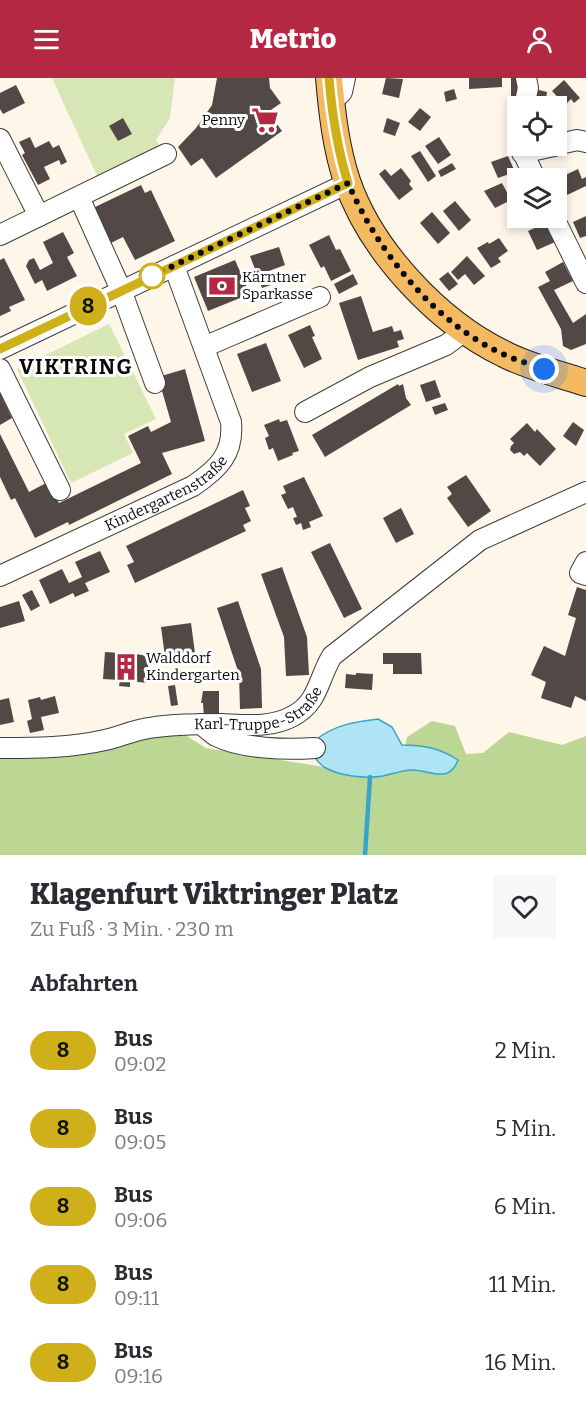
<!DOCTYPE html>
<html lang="de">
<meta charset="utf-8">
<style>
:root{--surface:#fff;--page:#f7f7f7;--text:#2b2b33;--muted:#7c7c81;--accent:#b42844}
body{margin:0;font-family:Bitter,serif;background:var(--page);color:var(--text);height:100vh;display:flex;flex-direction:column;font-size:22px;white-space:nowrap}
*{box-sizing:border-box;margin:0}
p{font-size:20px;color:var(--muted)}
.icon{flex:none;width:33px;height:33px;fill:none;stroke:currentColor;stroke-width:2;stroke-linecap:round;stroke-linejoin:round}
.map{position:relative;height:777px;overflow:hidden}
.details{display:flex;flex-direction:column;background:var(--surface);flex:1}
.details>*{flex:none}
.badge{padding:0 12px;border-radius:20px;font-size:21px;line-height:39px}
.fabs{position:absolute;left:507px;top:18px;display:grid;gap:12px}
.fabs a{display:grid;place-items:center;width:60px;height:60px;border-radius:0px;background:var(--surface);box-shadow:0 3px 9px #0003;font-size:30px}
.you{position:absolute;width:30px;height:30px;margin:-15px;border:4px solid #fff;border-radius:50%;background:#1a73e8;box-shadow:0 0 0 9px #1a73e833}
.map>.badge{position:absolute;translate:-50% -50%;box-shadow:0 0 0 3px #fff}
h2{padding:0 30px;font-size:22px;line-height:54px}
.round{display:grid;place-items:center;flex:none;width:63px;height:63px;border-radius:0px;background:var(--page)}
.summary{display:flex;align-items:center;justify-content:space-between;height:102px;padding:0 30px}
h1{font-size:28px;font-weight:800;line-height:45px}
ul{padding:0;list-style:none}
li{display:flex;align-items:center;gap:18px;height:78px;padding:0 30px}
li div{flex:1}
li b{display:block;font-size:22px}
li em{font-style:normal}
li .badge{min-width:66px;font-weight:700;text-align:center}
header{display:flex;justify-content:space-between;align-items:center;height:78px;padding:0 30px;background:var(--accent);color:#fff;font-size:27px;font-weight:800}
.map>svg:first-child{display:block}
.green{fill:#d6e6b4}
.forest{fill:#bcd694}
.water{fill:#aee4f3;stroke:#38a5c8;stroke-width:1.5}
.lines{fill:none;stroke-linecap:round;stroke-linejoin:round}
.stream{stroke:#38a5c8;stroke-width:4.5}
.building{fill:#524947}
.minor-casing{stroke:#3d3d3d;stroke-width:22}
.major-casing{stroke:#1b1b1b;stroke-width:28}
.minor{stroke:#fff;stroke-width:20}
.major{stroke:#f4ba62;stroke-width:26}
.line-casing{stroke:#fff;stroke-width:14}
.line{stroke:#cfb01a;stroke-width:9}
.walk{stroke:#0a0a0a;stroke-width:6;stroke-dasharray:0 10.8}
.stop-dot{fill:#fff;stroke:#cfb01a;stroke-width:3}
.labels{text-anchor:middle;stroke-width:6;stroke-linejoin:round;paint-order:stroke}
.poi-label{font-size:15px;fill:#0a0a0a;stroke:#fff;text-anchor:start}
.street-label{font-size:15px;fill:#0a0a0a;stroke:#fff}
.district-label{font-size:21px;font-weight:bold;letter-spacing:1.5px;fill:#0a0a0a;stroke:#fff}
</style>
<header><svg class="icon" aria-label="menu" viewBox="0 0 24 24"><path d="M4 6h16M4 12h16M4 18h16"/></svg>Metrio<svg class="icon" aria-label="person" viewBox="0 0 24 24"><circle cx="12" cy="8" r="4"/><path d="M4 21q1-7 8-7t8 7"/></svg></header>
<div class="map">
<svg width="586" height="777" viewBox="0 0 586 777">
<rect width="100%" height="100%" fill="#fef6e8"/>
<g class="green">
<polygon points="52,0 175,0 170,40 156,62 162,75 98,100"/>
<polygon points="109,246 156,341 124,356 133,375 71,405 17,291"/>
</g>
<polygon class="forest" points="432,643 455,648 466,676 483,675 509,654 562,667 586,658 586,777 0,777 0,680 40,679 179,653 206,670 324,689 343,696 401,686 407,659"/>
<path class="water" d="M378,641L392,649L402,667C423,667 440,670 458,682C449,707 429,691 410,692C401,693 392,696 383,698C365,701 339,698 324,689C320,686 317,682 314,679V663C334,647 353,644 378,641Z"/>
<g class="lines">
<polyline class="stream" points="365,777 370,699"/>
</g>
<g class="building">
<polygon points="217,0 269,0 270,10 281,25 268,34 282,53 216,100 202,80 191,88 178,69 196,50 212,27"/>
<polygon points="386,0 403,1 399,20 382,16"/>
<polygon points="469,0 502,0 502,9 469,11"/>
<polygon points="511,0 521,0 520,19 511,19"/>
<polygon points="564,2 580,20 574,25 571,21 565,27 552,13"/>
<polygon points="16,7 25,25 3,36 0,31 0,15"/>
<polygon points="454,11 457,21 446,24 444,14"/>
<polygon points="535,11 547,14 546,20 550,21 548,28 532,28"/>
<polygon points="420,30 431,39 420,53 408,44"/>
<polygon points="123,40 132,56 118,63 109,48"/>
<polygon points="387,40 400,45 395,58 383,54"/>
<polygon points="30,59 35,70 49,63 53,70 59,67 67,84 61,87 59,82 44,89 50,101 38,107 22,77 25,75 19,64"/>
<polygon points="439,59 451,77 438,86 425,68"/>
<polygon points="420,73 436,98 428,104 411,78"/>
<polygon points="508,78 515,94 498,100 491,84"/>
<polygon points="452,85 456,91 441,99 438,93"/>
<polygon points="401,90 411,103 409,106 413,111 399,122 379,96 385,91 391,98"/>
<polygon points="578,91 582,101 586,99 586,108 565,118 557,101"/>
<polygon points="502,105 511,122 495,130 484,113"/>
<polygon points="141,107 145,115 151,112 175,163 135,182 123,159 111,165 93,130"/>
<polygon points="455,123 471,142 459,153 443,133"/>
<polygon points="432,134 450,155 438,166 420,145"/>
<polygon points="586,138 586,158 580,160 573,144"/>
<polygon points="546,145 555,164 537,172 528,153"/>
<polygon points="63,154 74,175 67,179 77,198 47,213 42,202 35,206 26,188 29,182 34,180 40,192 53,185 43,164"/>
<polygon points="329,157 336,172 340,171 351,193 331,203 324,188 321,190 309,167"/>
<polygon points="499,160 508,173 498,180 501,184 491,190 477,170 488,164 489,166"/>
<polygon points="279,169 285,187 269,193 274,206 262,210 250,178"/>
<polygon points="467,178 485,198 474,207 465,196 458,202 451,194"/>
<polygon points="4,180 25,222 9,229 11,233 0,238 0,182"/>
<polygon points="235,182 250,216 208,233 194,199"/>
<polygon points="563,184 573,203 554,212 573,245 586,236 586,266 571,272 563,268 561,251 538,209 550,203 545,194"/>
<polygon points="448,194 458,206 449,213 439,201"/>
<polygon points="353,196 358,206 339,216 334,206"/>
<polygon points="361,218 373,254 392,248 394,254 401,252 404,261 397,263 399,269 358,282 339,225"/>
<polygon points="310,247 315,258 312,259 322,281 304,290 288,257"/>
<polygon points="266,265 281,303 252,314 237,276"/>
<polygon points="185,291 205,363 162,375 172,396 69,447 68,444 35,460 15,420 11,422 0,399 0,356 29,414 48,404 59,425 141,385 128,358 148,348 151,354 171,344 158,299"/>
<polygon points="435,302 441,319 426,324 420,307"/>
<polygon points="398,306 399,308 403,306 406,320 411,327 325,379 312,357"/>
<polygon points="0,315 12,340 0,347"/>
<polygon points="445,325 448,332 435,337 432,329"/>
<polygon points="279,341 280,344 287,342 299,373 292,375 293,377 278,383 273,370 269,372 265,360 269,358 264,347"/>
<polygon points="573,344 584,352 576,368 563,358"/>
<polygon points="527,345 535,354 537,351 556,371 540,388 527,375 524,378 520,374 514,376 510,372 511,368 514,365 510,361"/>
<polygon points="466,397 491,433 468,449 447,420 452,416 447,409"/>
<polygon points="304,399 323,438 309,444 311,449 303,452 301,445 296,447 293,440 297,439 293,429 288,431 281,417 286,415 283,408"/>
<polygon points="243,412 250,428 245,430 251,443 243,447 246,453 135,505 127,487 134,484 126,468"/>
<polygon points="401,430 414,456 396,465 383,440"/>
<polygon points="330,465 362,531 344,540 311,474"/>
<polygon points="100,473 110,494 85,505 89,513 75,519 73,515 50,526 39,502 62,491 69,505 82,499 75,484"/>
<polygon points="282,489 307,559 309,597 286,598 284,559 261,496"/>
<polygon points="577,509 586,512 586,623 575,618 571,630 541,620 546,604 531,597 544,568 565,578 576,540 568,537"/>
<polygon points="32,512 40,528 31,533 22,517"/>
<polygon points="19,523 25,543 0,550 0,529"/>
<polygon points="238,523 261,591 262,630 240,631 239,596 217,530"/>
<polygon points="191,545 195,575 165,579 161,549"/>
<polygon points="105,574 121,575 121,574 149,578 147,605 130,603 130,609 119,608 120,602 103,601"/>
<polygon points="383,575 421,575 422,596 393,596 393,586 383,586"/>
<polygon points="356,595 373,596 372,612 345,610 346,596 356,597"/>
<polygon points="175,607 178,627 171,628 168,608"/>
<polygon points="203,613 219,613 219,639 204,640 203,625 201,625"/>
<polygon points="55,618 59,635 41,639 44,652 30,655 27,643 32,641 28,622 40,619 41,622"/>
<polygon points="9,620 14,644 0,647 0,622"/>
</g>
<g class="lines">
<defs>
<g id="minor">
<polyline points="331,24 342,14 345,0"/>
<polyline points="524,28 528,10 526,0"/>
<polyline points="0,61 39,138"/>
<polyline points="556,67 577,62 586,64"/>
<polyline points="520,68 535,100"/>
<polyline points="522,75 554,68"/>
<polyline points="79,119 121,212 155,305"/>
<polyline points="554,140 586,205"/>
<polyline points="0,157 166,76"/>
<polyline points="204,269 320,219"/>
<polyline points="0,271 348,105"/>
<polyline points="0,291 60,412"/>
<polyline points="305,334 370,299 446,267 465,253"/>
<polyline points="586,484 580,495 586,497"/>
<path id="s1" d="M0,498L193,408C218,391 234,376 231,344L174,188"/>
<path d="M201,646C206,650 211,655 216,658C242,671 287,672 315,670"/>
<path id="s2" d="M0,670C35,670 70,670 105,662C119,659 134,652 149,650C173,646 197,646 222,646C246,647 272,650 293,638C319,624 318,601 332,578L480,462L586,414"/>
</g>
<path id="major" d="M329,0C332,35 336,70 347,103C371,173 438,244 504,276C529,289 559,296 586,305"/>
</defs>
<use href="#minor" class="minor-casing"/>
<use href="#major" class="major-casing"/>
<use href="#minor" class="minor"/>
<use href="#major" class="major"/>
</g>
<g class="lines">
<defs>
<path id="line" d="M0,271L348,105C337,70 332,36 329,0"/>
</defs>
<use href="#line" class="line-casing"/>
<use href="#line" class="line"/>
<path class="walk" d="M152,198L348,105C378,174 435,246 505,277C518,283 532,286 544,291"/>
</g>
<defs>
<symbol id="supermarket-bare" viewBox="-9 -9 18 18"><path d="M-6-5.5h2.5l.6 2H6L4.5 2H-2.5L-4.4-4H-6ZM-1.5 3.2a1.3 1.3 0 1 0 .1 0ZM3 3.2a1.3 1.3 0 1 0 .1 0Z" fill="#b42844" stroke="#fff" stroke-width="2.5" paint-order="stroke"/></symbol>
<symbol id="bank-bare" viewBox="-9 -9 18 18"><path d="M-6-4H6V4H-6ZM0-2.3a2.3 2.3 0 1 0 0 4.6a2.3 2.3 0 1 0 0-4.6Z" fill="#b42844" stroke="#fff" stroke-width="2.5" paint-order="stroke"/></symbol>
<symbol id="building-bare" viewBox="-9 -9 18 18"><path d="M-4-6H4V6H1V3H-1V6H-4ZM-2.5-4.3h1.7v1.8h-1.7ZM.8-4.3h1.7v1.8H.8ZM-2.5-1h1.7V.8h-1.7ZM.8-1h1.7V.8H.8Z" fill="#b42844" stroke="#fff" stroke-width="2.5" paint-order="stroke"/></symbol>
</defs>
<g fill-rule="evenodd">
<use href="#supermarket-bare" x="246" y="23" width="38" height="38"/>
<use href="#bank-bare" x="203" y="189" width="38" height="38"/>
<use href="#building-bare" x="107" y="570" width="38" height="38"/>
</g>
<circle class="stop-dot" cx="152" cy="198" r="12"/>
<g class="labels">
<g class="poi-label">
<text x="245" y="47" text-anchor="end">Penny</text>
<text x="242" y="204">Kärntner<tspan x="242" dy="17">Sparkasse</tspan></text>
<text x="146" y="585">Walddorf<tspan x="146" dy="17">Kindergarten</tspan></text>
</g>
<g class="street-label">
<text dy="5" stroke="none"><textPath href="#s1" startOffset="186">Kindergartenstraße</textPath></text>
<text dy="5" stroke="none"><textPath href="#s2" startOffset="266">Karl-Truppe-Straße</textPath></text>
</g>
<g class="district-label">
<text x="76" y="296">VIKTRING</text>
</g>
</g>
</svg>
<div class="fabs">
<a><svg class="icon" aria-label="locate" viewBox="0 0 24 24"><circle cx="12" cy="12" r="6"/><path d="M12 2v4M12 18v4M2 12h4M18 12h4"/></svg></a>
<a><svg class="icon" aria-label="layers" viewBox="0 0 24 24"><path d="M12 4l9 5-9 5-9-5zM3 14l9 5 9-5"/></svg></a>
</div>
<div class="you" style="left:544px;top:291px"></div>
<b class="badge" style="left:88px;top:228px;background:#cfb01a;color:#111">8</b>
</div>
<section class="details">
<div class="summary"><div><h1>Klagenfurt Viktringer Platz</h1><p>Zu Fuß · 3 Min. · 230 m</p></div><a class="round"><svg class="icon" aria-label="heart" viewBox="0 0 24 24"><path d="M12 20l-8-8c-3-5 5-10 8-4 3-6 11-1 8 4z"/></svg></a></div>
<h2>Abfahrten</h2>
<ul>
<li><span class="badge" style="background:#cfb01a;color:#111">8</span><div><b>Bus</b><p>09:02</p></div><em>2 Min.</em></li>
<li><span class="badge" style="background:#cfb01a;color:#111">8</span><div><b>Bus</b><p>09:05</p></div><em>5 Min.</em></li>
<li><span class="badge" style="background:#cfb01a;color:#111">8</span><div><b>Bus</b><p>09:06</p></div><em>6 Min.</em></li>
<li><span class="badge" style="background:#cfb01a;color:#111">8</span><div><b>Bus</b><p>09:11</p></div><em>11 Min.</em></li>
<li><span class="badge" style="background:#cfb01a;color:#111">8</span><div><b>Bus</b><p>09:16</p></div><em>16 Min.</em></li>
</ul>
</section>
